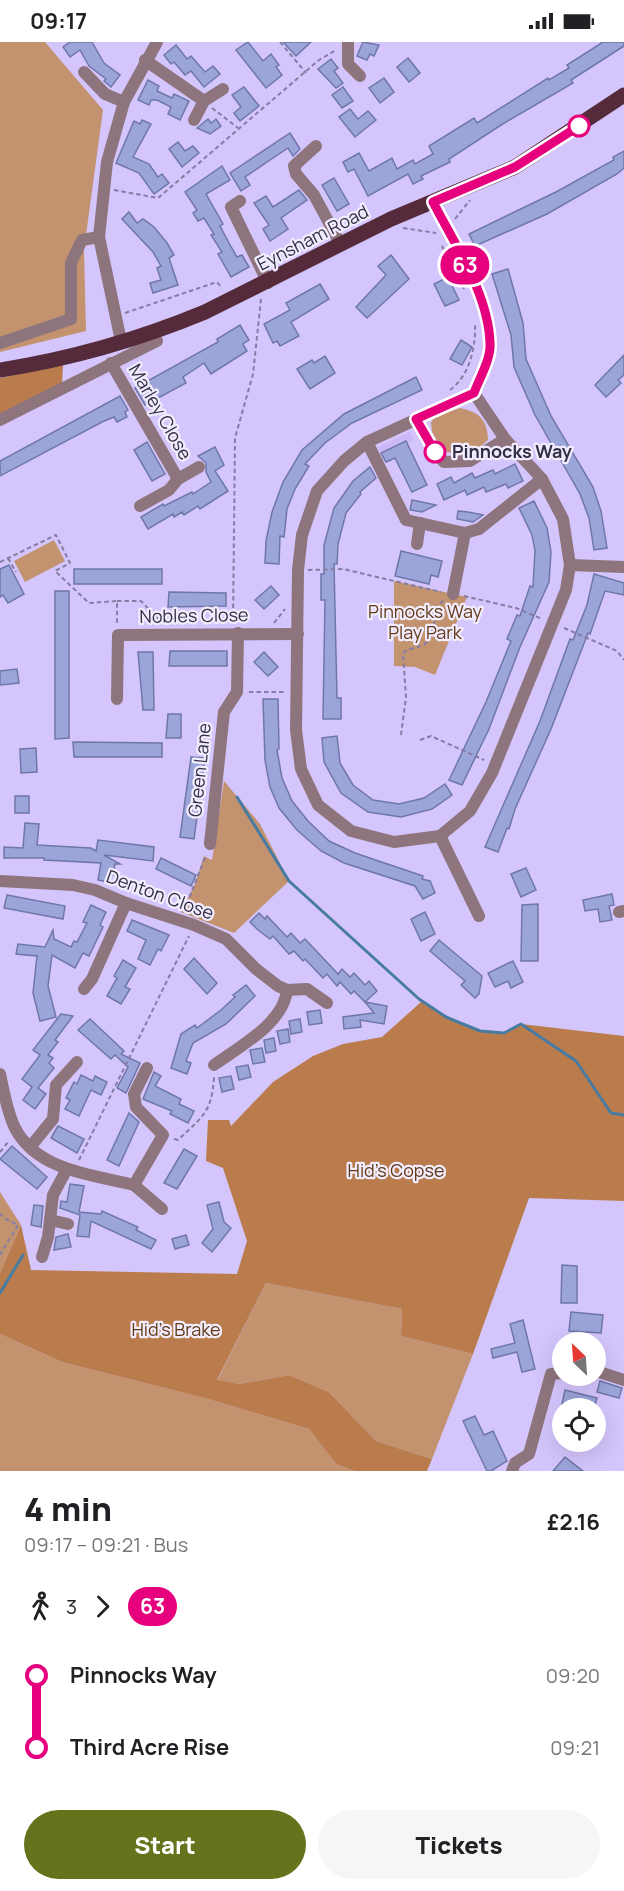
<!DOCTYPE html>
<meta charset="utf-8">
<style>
:root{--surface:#fff;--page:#f6f6f6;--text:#202124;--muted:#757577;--accent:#66721c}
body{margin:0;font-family:Manrope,sans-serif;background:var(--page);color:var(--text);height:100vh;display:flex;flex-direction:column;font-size:22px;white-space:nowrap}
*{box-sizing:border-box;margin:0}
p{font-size:20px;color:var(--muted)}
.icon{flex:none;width:33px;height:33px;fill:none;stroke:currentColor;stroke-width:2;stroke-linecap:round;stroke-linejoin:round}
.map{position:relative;height:1429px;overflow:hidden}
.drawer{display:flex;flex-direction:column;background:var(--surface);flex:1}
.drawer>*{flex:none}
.badge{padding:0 12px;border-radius:20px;font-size:21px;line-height:39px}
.needle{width:39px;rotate:335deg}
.controls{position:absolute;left:552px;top:1290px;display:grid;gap:12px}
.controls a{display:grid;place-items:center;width:54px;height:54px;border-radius:50%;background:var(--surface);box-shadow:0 6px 24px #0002;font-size:30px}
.map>.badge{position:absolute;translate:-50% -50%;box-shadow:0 0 0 3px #fff}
.legs{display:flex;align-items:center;gap:9px;height:66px;padding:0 24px;font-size:20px}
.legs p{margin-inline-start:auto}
.headline{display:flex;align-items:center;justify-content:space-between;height:102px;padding:0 24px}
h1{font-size:33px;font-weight:800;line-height:45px}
.button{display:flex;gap:12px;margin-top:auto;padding:12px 24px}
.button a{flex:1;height:69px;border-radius:36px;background:var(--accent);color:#fff;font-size:24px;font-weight:800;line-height:69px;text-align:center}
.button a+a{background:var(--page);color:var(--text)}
ul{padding:0 24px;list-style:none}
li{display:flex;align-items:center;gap:21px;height:72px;font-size:22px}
li i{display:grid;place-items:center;width:9px;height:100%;margin:0 8px;background:currentColor}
li i::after{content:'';width:15px;height:15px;margin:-8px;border:4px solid;border-radius:50%;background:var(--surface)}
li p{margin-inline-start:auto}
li:first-child i{background:linear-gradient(#0000 50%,currentColor 0)}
li:last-child i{background:linear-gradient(currentColor 50%,#0000 0)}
.status{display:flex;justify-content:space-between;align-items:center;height:42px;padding:0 30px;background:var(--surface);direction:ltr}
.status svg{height:16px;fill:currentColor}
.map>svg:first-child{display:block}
.built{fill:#cab9f6}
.green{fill:#c39370}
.forest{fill:#ba7c4c}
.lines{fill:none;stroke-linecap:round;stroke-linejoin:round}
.stream{stroke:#487ba1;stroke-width:3}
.building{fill:#9ca5da;stroke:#6f77a9;stroke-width:1.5}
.path{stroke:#877ca3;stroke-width:2;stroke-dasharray:4.5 3;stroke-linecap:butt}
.minor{stroke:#8e747d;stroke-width:12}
.major{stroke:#552b3b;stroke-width:15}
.line-1-casing{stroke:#fff;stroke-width:14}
.line-1{stroke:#e6007e;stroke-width:9}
.stop-1-dot{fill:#fff;stroke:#e6007e;stroke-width:3}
.labels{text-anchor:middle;stroke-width:4.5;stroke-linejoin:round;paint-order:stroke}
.street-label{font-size:18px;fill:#342e44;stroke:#f1edfe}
.stop-label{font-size:18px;font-weight:bold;fill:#342e44;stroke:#f1edfe;text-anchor:start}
.park-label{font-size:18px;fill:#643916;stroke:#f1edfe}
</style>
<div class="status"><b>09:17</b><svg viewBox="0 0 49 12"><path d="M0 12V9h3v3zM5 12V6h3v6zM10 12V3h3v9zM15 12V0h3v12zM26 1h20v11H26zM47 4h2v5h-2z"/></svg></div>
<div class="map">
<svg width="624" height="1429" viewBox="0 0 624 1429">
<rect width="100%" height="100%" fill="#d4c5fc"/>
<polygon class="built" points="410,390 414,398 407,402 410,408 385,421 378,405"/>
<g class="green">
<polygon points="0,0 45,0 103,68 84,208 86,289 0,310"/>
<path d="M460,366C479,370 487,377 488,398L480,405L460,414L442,408L432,390L431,380L436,374Z"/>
<polygon points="54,498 65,519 25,540 14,519"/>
<polygon points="394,539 467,555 435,633 415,625 394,624"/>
<polygon points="224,739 260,782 289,839 234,891 181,870 195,842 204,814 212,818"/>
<polygon points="0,1150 21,1183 0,1231"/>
<polygon points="266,1241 402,1267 401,1294 473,1312 432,1417 376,1399 329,1350 289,1333 239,1342 217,1339"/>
<polygon points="0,1292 62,1320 208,1357 309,1387 336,1422 354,1429 0,1429"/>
</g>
<g class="forest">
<polygon points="63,323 62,343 0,373 0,336"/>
<polygon points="421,960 446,975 480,989 504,991 521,982 624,994 624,1159 529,1156 473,1312 401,1294 402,1267 266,1241 217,1338 239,1342 289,1333 329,1350 376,1399 432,1417 427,1429 354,1429 336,1422 309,1387 208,1357 62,1320 0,1292 0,1231 21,1183 31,1228 237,1232 247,1199 223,1126 206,1119 208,1078 229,1078 231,1084 273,1040 313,1014 343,1002 382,995"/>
</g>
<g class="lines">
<g class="stream">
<polyline points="237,755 289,839 419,957 446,975 480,989 504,991 521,982 576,1019 611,1071 624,1073"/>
<polyline points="0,1251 23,1213"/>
</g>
</g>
<g class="building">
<polygon points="70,0 92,0 104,21 120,33 111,45 104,39 106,37 89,24 80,8 70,15 63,5"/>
<polygon points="248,0 263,19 271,12 279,23 276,25 282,33 266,46 236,8"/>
<polygon points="283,0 311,0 296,14"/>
<polygon points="363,0 379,3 374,14 370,12 367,18 357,14"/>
<polygon points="603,0 624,0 624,4 571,38 573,41 501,83 449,117 450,120 421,134 423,137 413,142 408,132 368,154 354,127 348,130 343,120 359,111 369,129 392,116 397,127 413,118 415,122 433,112 429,104 474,76 477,81 548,36 549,38 569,26 567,23"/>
<polygon points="176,3 187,17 191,14 205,30 213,24 220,32 204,45 191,29 185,33 174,20 171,22 164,13"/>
<polygon points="408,16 420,31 409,40 397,25"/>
<polygon points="331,17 338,26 334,29 343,41 336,46 318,27"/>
<polygon points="384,36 394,50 380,61 369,46"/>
<polygon points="148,38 159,44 157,49 172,56 174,52 189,59 180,78 168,72 171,65 157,58 151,58 149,63 138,58"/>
<polygon points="244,45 259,64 240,79 234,71 241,65 232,53"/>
<polygon points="343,45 353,59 342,66 332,53"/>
<polygon points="350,67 358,77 368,69 376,78 355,95 339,75"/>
<polygon points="208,77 211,81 216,77 221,84 210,92 197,86"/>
<polygon points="142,78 151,82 133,115 149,122 158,135 162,132 169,141 154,152 139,131 116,121 134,79 140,82"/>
<polygon points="290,91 300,107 293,114 288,106 245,135 250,143 241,149 230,131"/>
<polygon points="178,100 185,109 193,104 199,111 182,125 169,107"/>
<polygon points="624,109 624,126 617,132 547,172 475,204 469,192 556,150 614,118 613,115"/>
<polygon points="222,124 230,138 206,152 223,182 220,184 229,201 237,215 242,213 249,225 231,235 218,212 222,210 211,193 214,192 204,176 198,179 193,171 197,168 185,150"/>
<polygon points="334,136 349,162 337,169 322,143"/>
<polygon points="299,148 307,158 281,176 288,187 270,199 263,187 269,183 254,161 266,154 273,165"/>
<polygon points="129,170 137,181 143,177 154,185 167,201 174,213 169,216 178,243 153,251 150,241 161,238 157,226 161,224 153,210 122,177"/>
<polygon points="391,213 409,237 367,276 356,265 386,233 378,224"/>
<polygon points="508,227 523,281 526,317 551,374 593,445 601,469 607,506 594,508 589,476 580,452 535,373 514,325 511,293 492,232"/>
<polygon points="448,235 459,258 445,264 434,242"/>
<polygon points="320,242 329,257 291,280 299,294 280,304 277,299 273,301 264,282 290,268 286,261"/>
<polygon points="240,283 249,298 243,302 247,309 211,332 204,321 183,335 186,341 145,363 135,346 218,300 217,297"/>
<polygon points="461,298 472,305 462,323 450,317"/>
<polygon points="624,313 624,333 618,338 621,341 606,355 595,343"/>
<polygon points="325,314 335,331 310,347 297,327 312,318 314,321"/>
<polygon points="416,335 422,348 352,381 325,401 305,422 309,424 295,447 287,467 284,495 280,494 279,522 265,521 266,499 272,470 283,440 302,408 344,372"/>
<polygon points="120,354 128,368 125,370 127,375 117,380 114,375 102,380 0,434 0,419"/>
<polygon points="406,399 427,443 412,450 395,416 386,420 381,411"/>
<polygon points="147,400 165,432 152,439 134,408"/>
<polygon points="215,405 224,423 215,429 228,449 200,467 198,464 184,473 182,470 174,475 173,472 148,487 141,475 163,462 164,464 192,450 193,452 211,440 206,430 206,421 198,414"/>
<polygon points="515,422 523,439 508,446 506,442 486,450 484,445 467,453 465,448 444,458 437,442 451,435 454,441 472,431 475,436 493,428 495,432"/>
<polygon points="370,425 376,436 360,450 361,452 346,471 338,502 337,522 334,522 337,656 341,656 341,677 323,677 325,558 321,558 321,532 324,532 324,503 334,466 353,439"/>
<polygon points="412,458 436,463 422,470 410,468"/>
<polygon points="534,459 547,486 551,510 549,540 520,605 489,687 462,743 449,738 486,660 511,599 507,597 517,573 520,574 530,544 533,545 535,508 532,493 519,466"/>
<polygon points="458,469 468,470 483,473 473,480 457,477"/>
<polygon points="401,509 442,519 438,535 431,533 429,542 395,534"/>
<polygon points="9,523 24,552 8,561 3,553 0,555 0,527"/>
<rect x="74" y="527" width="88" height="15"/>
<polygon points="594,532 624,541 624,553 605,549 590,592 588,591 551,687 515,767 509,787 507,786 498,810 485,805 540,679 570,597 573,598 587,563"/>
<polygon points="271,544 279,553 264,567 255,558"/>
<polygon points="55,549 69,549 69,696 55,697"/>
<polygon points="169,550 226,551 226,564 168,565"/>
<polygon points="170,609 227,609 227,624 169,624"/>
<polygon points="138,610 153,610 154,668 143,668"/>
<polygon points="264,610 278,625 268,634 254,620"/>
<polygon points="17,627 19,641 0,643 0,629"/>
<polygon points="263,657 278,657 279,707 277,708 282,736 292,759 308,779 329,799 355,811 423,834 422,837 430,839 435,851 423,857 415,844 344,821 321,809 297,788 279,766 270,745 265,718"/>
<polygon points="168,672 181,672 181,696 166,696"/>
<polygon points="337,694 340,721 353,743 373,758 399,762 424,756 445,742 452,753 432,767 401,775 368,770 341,751 324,720 322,696"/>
<polygon points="73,700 162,701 162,715 74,715"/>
<polygon points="36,706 37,730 21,731 20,707"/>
<polygon points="191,715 205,716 194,797 180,795"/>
<rect x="15" y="754" width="14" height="17"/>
<polygon points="25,781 39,782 37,803 91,806 96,809 98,798 154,805 153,819 104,813 120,822 115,822 113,833 109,833 108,840 98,838 101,821 44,818 44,816 4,816 4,805 23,806"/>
<polygon points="161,816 196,833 191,844 156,827"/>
<polygon points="526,826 536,848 521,855 511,832"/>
<polygon points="612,852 614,863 609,864 612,878 600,880 598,867 585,869 583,858"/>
<polygon points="7,853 65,864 63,877 4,866"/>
<polygon points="538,862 538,919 521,919 522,863"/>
<polygon points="91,863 106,870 100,883 103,885 89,914 83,911 75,926 52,913 48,944 56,975 40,979 33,951 37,914 16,912 18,902 45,905 53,888 54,897 71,905 74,899 77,900 87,881 83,880"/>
<polygon points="425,870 435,892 421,899 411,877"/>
<polygon points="259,871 265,877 267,874 287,895 291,891 300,901 305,897 338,932 342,927 350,935 354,931 365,943 369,939 377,949 365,960 354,949 351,952 340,940 337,944 327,932 323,936 305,917 303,919 294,909 289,912 273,894 270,897 258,888 250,880"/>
<polygon points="132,878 169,893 161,909 158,907 150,923 138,917 146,898 127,889"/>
<polygon points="439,898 482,934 479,952 475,956 461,943 465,939 430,909"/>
<polygon points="194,916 217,941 207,952 184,927"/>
<polygon points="123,918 136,926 125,945 130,947 121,962 107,954 117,936 114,934"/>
<polygon points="513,919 523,940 511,946 508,939 495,945 488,931"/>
<polygon points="246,943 255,954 226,982 193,1001 186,1019 191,1021 187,1032 171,1026 181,992 195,983 197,986 221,968 235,955 233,953"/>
<polygon points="365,960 387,964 384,982 360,978 361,985 344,987 343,975 374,971"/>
<polygon points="320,968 322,981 309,983 307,970"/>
<polygon points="61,972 73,974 55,998 58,1000 48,1013 53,1016 49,1021 54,1026 38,1046 46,1052 35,1067 23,1058 32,1045 22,1037 40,1013 33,1008"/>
<polygon points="90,977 124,1009 121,1012 140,1021 126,1051 117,1046 128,1025 115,1013 111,1017 78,988"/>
<polygon points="300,977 302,990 291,992 289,979"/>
<polygon points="288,987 290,1000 280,1002 277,989"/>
<polygon points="274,996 276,1009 266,1011 264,998"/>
<polygon points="262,1006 265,1020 253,1022 250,1008"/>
<polygon points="248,1023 251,1035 239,1038 236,1025"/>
<polygon points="154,1030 161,1034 155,1044 181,1057 179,1062 194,1069 188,1081 170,1072 172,1069 143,1057"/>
<polygon points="81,1033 93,1039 95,1034 107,1040 101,1053 91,1048 79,1074 65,1067 70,1058 66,1056 74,1040 77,1042"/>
<polygon points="231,1034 234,1047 222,1050 219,1036"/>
<polygon points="129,1071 139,1080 119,1124 107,1118"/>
<polygon points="58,1084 84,1097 77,1111 51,1096"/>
<polygon points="12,1104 47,1135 37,1147 0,1117"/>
<polygon points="184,1107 197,1114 177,1147 164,1141"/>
<polygon points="70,1142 84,1144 79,1170 101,1172 102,1169 138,1185 136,1188 156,1198 151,1207 91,1179 89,1195 77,1194 80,1173 60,1166 61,1159 67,1160"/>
<polygon points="219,1160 224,1180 231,1186 212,1210 202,1201 213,1187 207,1163"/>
<polygon points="34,1163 43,1164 41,1185 31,1183"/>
<polygon points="68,1192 71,1205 54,1208 56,1195"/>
<polygon points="186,1193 189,1203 175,1207 172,1197"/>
<polygon points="562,1223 577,1224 577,1261 561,1261"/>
<polygon points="571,1270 603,1273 601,1291 569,1289"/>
<polygon points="523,1278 535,1327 522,1330 517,1310 493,1316 491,1307 515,1301 510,1282"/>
<polygon points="600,1339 622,1346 619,1356 597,1350"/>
<polygon points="565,1348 597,1356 594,1366 562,1362"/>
<polygon points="475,1374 484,1393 493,1389 507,1419 491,1429 487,1429 463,1379"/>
<polygon points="565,1415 583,1429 553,1429"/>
</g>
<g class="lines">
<g class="path">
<polyline points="280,0 306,31"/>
<polyline points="212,66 238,86"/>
<polyline points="114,148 158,156 319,18 336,8"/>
<polyline points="455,177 470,158"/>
<polyline points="403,186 436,191"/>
<polyline points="442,204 464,247"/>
<polyline points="125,271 217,240 222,246"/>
<path d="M450,348C470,333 476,305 475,281"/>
<polyline points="8,516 16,530"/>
<polyline points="0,520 56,493 70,521 55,529 89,561 117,559 117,581"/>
<polyline points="308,528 343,527 441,550"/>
<polyline points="464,554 516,566 542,577"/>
<polyline points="117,559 141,559 162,581"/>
<polyline points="233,581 235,396 253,332 261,257"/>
<polyline points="274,581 285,567"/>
<polyline points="564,586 617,609 624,618"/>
<polyline points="249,650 285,650"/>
<path d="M401,693L406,655L403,611C410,604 423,607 429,598C436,585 433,566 445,557"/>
<polyline points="420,698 431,694 484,718"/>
<polyline points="184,869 206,813"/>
<path d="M174,1097L178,1098C202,1075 212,1071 214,1035"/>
<polyline points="0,1110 9,1099"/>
<polyline points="79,1118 189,894"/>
<polyline points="0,1171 4,1176 18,1183 0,1213"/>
</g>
<g class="minor">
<polyline points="348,0 348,22 360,34"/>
<polyline points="145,18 204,59 223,47"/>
<polyline points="84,30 105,52 124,60"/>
<polyline points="194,78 204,59"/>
<polyline points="316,104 294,124 296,132 314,153 341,203"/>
<polyline points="240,159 231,165 268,241"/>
<path d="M433,161C455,203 489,253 490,302C491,316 479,337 474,351L367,400L344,419L317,449L302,493L298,528L296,688L301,727L318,763L351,789L394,800L440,794L470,769L492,731L566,548L570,523L563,477L542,437L505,397L474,351"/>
<polyline points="121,299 99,195 107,120 124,60 157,0"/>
<polyline points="0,301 71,277 71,221 82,198 99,195"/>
<polyline points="111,321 178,437 199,425"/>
<polyline points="416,377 432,406 444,420 470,419 505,397"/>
<polyline points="0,378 157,299"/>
<polyline points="367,400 406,478 465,491 479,487 542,437"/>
<polyline points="140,464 169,448 178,437"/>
<polyline points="417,502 420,481"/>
<polyline points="570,523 624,525"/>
<polyline points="453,552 465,491"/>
<polyline points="117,657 118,593 298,592"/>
<polyline points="440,794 479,874"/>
<polyline points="210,802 224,670 237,650 238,591"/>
<polyline points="0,839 73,843 95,848 126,861 194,883 226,897 256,927 278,944 287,948 307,947 327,961"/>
<polyline points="619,870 624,869"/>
<polyline points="84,947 92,937 126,861"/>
<path d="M214,1023C239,1005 284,981 287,948"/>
<path d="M0,1032C4,1050 7,1070 15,1086C37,1129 94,1133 134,1143L163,1093L136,1065L134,1052L147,1026"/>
<polyline points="31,1104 53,1077 56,1043 77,1020"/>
<polyline points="134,1143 162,1167"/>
<polyline points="50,1178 68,1182"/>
<polyline points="42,1215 48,1195 53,1153 67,1127"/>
<polyline points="596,1329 624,1338"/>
<polyline points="512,1429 515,1421 529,1412 551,1332 562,1331"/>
</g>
<path class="major" d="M0,328C70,317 140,297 205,270L391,177L515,125L624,53"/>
</g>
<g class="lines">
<defs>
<path id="line-1" d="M435,410L416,377L474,351C479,337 491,317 490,302C489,253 455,203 433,160L515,125L579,84"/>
</defs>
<use href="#line-1" class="line-1-casing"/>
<use href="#line-1" class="line-1"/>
</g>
<g class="stop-1-dot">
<circle cx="579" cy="84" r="10"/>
<circle cx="435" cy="410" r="10"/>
</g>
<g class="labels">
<g class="street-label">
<text transform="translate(313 196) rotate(-27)" y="6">Eynsham Road</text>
<text transform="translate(160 370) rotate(60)" y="6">Marley Close</text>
<text transform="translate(194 574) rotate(-1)" y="6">Nobles Close</text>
<text transform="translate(200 728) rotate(-84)" y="6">Green Lane</text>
<text transform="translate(160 853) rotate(20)" y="6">Denton Close</text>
</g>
<g class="stop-label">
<text x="452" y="416">Pinnocks Way</text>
</g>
<g class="park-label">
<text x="425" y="576">Pinnocks Way<tspan x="425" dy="21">Play Park</tspan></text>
<text x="396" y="1135">Hid's Copse</text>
<text x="176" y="1294">Hid's Brake</text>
</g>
</g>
</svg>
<div class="controls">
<a><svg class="needle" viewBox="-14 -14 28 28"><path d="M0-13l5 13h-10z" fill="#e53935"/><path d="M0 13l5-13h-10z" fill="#757577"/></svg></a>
<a><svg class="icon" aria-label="locate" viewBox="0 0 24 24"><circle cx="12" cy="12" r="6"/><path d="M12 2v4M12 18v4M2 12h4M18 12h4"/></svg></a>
</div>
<b class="badge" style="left:465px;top:223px;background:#e6007e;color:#fff">63</b>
</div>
<section class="drawer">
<div class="headline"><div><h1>4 min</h1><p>09:17 – 09:21 · Bus</p></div><b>£2.16</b></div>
<div class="legs"><svg class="icon" aria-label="walk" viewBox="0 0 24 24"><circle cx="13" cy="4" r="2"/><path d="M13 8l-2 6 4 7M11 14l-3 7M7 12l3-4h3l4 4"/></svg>3<svg class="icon" aria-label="forward" viewBox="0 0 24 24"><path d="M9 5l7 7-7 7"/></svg><b class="badge" style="background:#e6007e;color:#fff">63</b></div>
<ul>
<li><i style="color:#e6007e"></i><b>Pinnocks Way</b><p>09:20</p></li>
<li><i style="color:#e6007e"></i><b>Third Acre Rise</b><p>09:21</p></li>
</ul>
<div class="button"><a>Start</a><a>Tickets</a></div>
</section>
